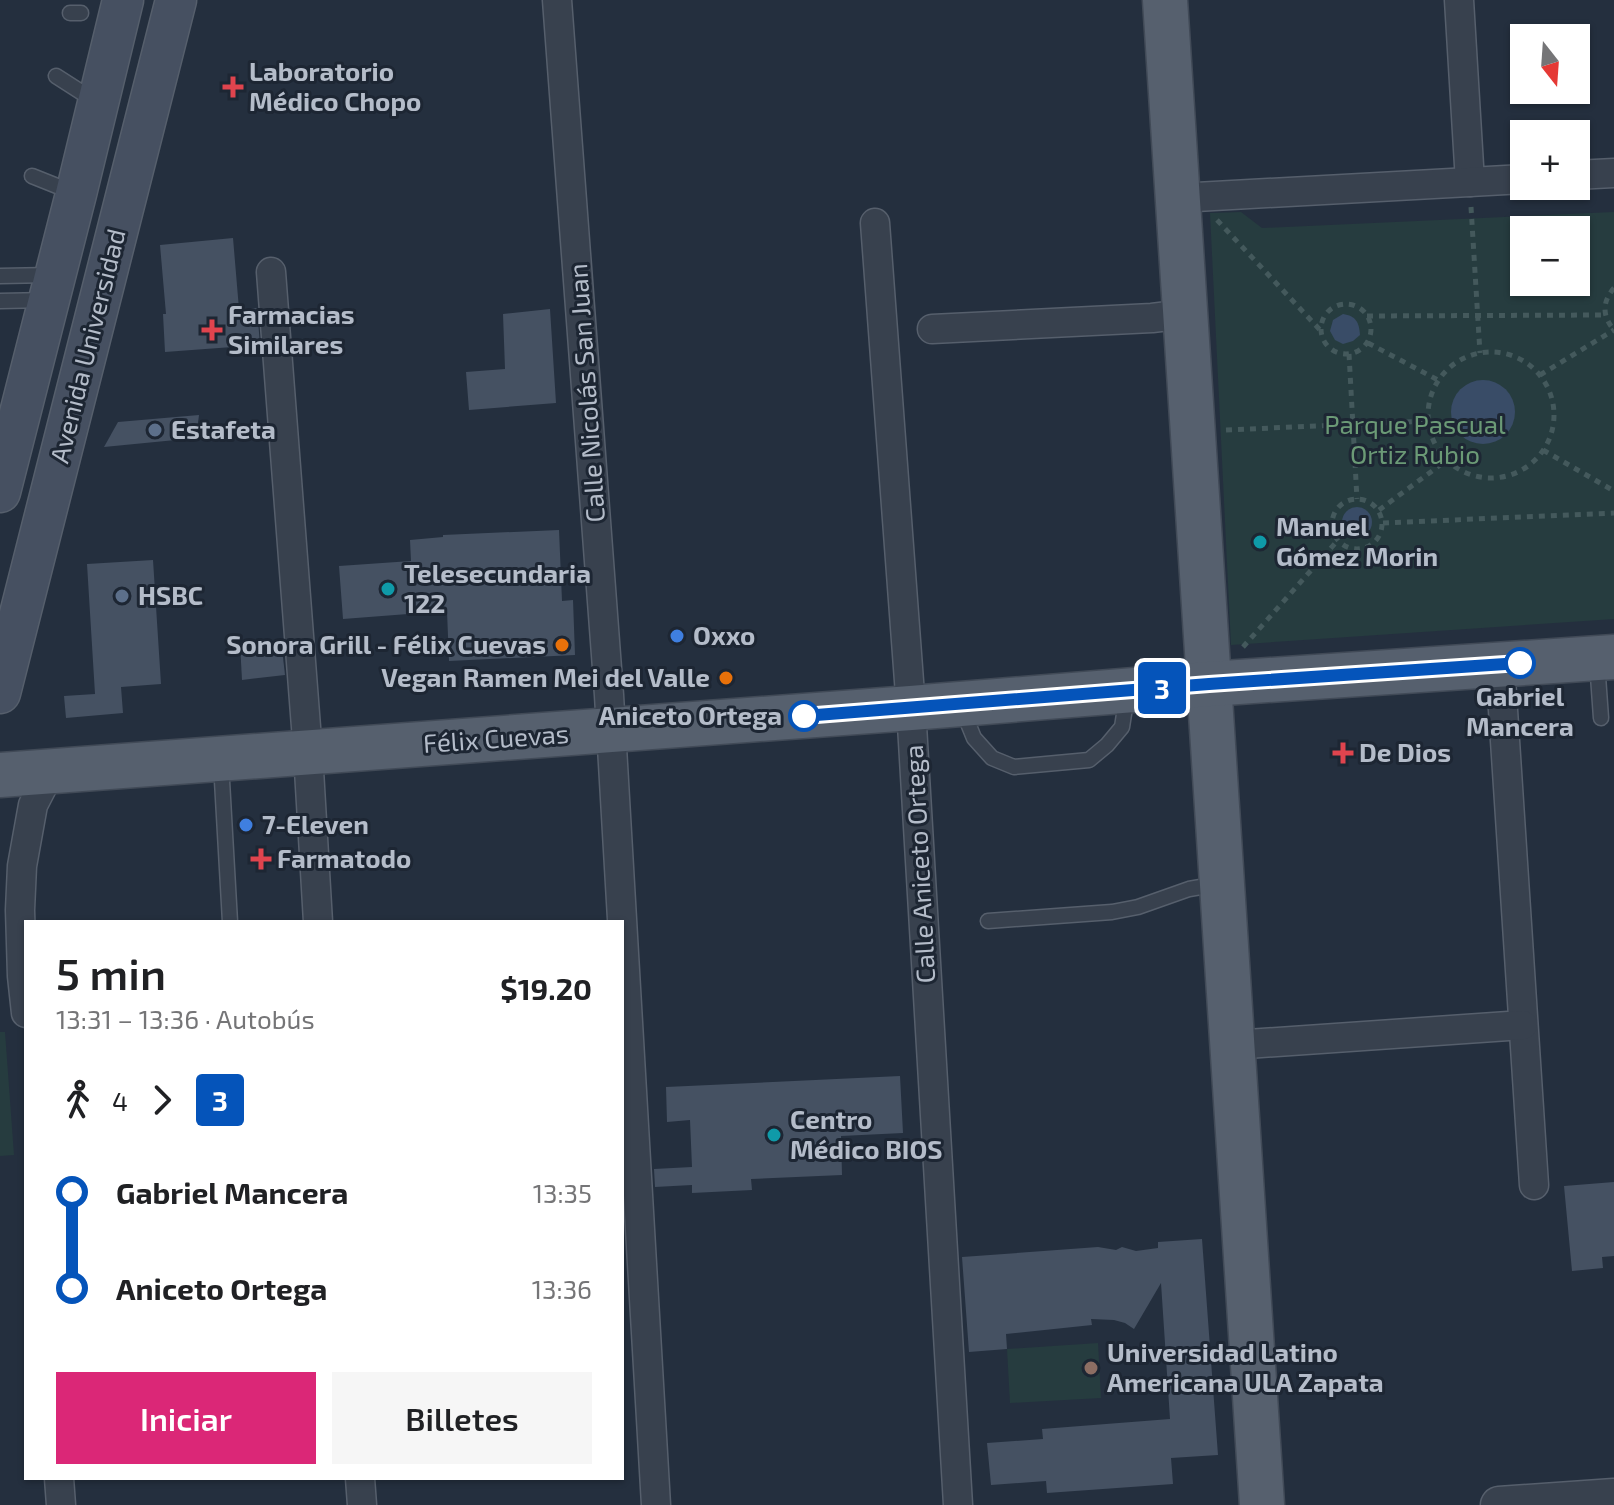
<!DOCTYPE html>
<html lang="es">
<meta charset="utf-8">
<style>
:root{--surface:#fff;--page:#f6f6f6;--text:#202124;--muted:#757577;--accent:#db2777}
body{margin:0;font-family:"Exo 2",sans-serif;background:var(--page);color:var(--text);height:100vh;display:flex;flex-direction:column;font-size:30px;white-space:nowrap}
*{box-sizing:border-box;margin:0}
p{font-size:26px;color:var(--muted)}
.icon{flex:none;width:44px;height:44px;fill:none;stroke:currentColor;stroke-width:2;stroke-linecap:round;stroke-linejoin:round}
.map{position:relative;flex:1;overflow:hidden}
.details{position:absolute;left:24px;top:920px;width:600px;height:560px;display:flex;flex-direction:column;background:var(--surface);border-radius:0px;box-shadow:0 2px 6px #0004}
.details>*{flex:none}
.badge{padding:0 16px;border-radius:6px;font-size:28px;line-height:52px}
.needle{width:52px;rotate:163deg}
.tools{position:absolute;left:1510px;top:24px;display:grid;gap:16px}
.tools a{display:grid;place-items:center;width:80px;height:80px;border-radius:0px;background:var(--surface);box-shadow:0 2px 6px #0004;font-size:40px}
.map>.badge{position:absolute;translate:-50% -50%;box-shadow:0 0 0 4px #fff}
.legs{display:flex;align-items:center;gap:12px;height:88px;padding:0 32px;font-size:26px}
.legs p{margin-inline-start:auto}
.summary{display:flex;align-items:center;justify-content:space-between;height:136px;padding:0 32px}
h1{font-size:44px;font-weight:600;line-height:60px}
.cta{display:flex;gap:16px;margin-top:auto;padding:16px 32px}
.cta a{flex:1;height:92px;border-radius:0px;background:var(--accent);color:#fff;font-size:32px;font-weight:600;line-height:92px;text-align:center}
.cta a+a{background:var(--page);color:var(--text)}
ul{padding:0 32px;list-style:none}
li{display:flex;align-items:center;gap:28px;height:96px;font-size:30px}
li i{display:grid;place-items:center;width:12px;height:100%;margin:0 10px;background:currentColor}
li i::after{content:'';width:20px;height:20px;margin:-10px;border:6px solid;border-radius:50%;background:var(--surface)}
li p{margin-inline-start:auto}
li:first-child i{background:linear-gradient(#0000 50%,currentColor 0)}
li:last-child i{background:linear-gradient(currentColor 50%,#0000 0)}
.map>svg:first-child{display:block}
.green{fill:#263c3f;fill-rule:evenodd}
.water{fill:#394c67}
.building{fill:#455162}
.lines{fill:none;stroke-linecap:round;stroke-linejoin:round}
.service-casing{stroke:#565f6c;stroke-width:17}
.minor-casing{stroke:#565f6c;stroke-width:31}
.tertiary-casing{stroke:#565f6c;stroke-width:39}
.secondary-casing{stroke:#565f6c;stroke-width:43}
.primary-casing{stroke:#414a57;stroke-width:47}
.path{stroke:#44595c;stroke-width:5;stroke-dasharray:6 6;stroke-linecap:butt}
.service{stroke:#38414e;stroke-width:14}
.minor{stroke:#38414e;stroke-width:28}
.tertiary{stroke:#38414e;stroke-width:36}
.secondary{stroke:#465061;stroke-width:40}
.primary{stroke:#56606e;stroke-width:44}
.line-1-casing{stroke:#fff;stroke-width:18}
.line-1{stroke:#0554ba;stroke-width:12}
.health-dot{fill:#e0444e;stroke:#1d2633;stroke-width:3}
.service-dot{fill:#5c6f8a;stroke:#1d2633;stroke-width:3}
.culture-dot{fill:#0f9aa8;stroke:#1d2633;stroke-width:3}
.shop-dot{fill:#3f7fe0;stroke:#1d2633;stroke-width:3}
.food-dot{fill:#e8710a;stroke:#1d2633;stroke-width:3}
.stop-1-dot{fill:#fff;stroke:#0554ba;stroke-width:4}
.education-dot{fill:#8d6e63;stroke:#1d2633;stroke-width:3}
.labels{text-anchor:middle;stroke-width:6;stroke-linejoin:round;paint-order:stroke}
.poi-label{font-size:26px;font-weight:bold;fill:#b4bcc9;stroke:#1d2633;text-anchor:start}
.street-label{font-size:26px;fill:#b4bcc9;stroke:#1d2633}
.park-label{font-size:26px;fill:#6b9a76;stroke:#1d2633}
.stop-label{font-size:26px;font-weight:bold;fill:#b4bcc9;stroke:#1d2633}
</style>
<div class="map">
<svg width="1614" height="1505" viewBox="0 0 1614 1505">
<rect width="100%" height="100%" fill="#242f3e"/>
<g class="green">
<path d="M1241,212L1262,228L1614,212V619L1231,645L1210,213ZM1524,230H1576V282H1524Z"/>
<polygon points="0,1032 5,1032 14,1155 0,1156"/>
<polygon points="1098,1343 1101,1398 1010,1403 1007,1349"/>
</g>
<g class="water">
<path d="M1343,314C1356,316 1359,322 1360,335L1353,341L1343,344L1335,340L1330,331L1333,320Z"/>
<circle cx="1483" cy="412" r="32"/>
<circle cx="1357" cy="522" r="15"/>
</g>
<g class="building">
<polygon points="233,238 239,309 257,308 260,345 165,352 163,314 166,314 160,245"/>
<polygon points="550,309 556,403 469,410 466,372 505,369 503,314"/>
<polygon points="199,415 196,438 104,447 118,422"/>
<polygon points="559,530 562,601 573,600 575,655 449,661 447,611 343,619 339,566 411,561 410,540 443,537 443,535"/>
<polygon points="153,560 161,684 121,687 123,713 66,718 64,696 95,694 87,564"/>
<polygon points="281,640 285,675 242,680 240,643"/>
<polygon points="900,1076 903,1133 841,1136 842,1175 751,1179 752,1190 692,1193 692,1185 655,1187 654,1169 692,1167 690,1120 667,1122 666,1087"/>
<polygon points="1614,1182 1614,1256 1602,1257 1603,1268 1572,1271 1564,1186"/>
<polygon points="1202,1239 1218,1455 1171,1458 1173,1484 1047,1493 1046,1481 991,1485 987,1443 1043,1439 1042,1429 1170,1419 1161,1283 1134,1329 1125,1323 1114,1320 1091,1319 1092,1325 1006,1334 1007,1349 969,1352 962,1257 1098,1247 1116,1250 1122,1247 1136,1251 1158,1248 1158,1242"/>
</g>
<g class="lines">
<defs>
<g id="service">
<polyline points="70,13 81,13"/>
<polyline points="56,76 95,101"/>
<polyline points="32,176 72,192"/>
<polyline points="0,276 51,275"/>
<polyline points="0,301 48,300"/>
<polyline points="1597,662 1601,718"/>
<polyline points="963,711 974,738 992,758 1014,767 1089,760 1107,745 1122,727 1127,695"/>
<polyline points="221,763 230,922"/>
<polyline points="988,921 1112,912 1138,907 1189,889 1218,884"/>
</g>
<g id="minor">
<polyline points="557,0 609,695 656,1505"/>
<polyline points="1459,0 1470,182"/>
<polyline points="1576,175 1614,173"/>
<polyline points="1178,198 1524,179"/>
<polyline points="875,223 911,708 958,1505"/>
<polyline points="271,272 308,753 318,922"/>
<polyline points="932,329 1152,318 1185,314"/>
<polyline points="1500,664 1534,1185"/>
<polyline points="26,1013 22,976 20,910 22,866 33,805 50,772"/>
<polyline points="1233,1045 1523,1025"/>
<polyline points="59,1478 61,1505"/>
<polyline points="360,1478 362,1505"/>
</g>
<polyline id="tertiary" points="1499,1505 1614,1497"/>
<g id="secondary">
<polyline points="0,492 76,194 123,0"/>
<polyline points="0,693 176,0"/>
</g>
<g id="primary">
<polyline points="1165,0 1262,1505"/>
<polyline points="0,775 911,708 1209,684 1614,657"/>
</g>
</defs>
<use href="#service" class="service-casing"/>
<use href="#minor" class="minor-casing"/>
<use href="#tertiary" class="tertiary-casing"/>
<use href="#secondary" class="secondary-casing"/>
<use href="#primary" class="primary-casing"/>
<g class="path">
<polyline points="1471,207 1480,353"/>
<polyline points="1217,220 1321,331"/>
<path d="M1614,288C1602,302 1602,316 1614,330"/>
<circle cx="1346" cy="329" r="25"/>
<polyline points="1367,316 1604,315"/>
<polyline points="1368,343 1438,380"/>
<circle cx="1491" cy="415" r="63"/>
<polyline points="1349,354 1357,499"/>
<polyline points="1540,375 1614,330"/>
<polyline points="1226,430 1428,421"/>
<polyline points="1543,450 1614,491"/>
<circle cx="1357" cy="524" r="25"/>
<polyline points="1379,510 1447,460"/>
<polyline points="1383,523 1614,513"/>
<polyline points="1243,647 1338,540"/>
</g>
<use href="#service" class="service"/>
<use href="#minor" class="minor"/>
<use href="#tertiary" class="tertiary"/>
<use href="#secondary" class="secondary"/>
<use href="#primary" class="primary"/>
</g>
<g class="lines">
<defs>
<polyline id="line-1" points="804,716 1209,684 1520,663"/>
</defs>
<use href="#line-1" class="line-1-casing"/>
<use href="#line-1" class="line-1"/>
</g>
<g class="health-dot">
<path d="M229 75h8v8h8v8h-8v8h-8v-8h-8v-8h8z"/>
<path d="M208 318h8v8h8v8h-8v8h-8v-8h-8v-8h8z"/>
<path d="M1339 741h8v8h8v8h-8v8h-8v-8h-8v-8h8z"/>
<path d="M257 847h8v8h8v8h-8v8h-8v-8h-8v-8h8z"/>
</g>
<g class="service-dot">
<circle cx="155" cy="430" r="8"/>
<circle cx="122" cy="596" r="8"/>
</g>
<g class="culture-dot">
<circle cx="1260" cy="542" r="8"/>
<circle cx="388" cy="589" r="8"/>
<circle cx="774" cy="1135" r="8"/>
</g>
<g class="shop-dot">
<circle cx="677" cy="636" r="8"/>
<circle cx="246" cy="825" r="8"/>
</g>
<g class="food-dot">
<circle cx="562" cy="645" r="8"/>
<circle cx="726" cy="678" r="8"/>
</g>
<g class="stop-1-dot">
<circle cx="1520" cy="663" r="14"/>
<circle cx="804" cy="716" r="14"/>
</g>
<circle class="education-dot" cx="1091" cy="1368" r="8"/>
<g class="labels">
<g class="poi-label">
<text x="249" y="81">Laboratorio<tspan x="249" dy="30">Médico Chopo</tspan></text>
<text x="228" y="324">Farmacias<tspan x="228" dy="30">Similares</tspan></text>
<text x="171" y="439">Estafeta</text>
<text x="1276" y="536">Manuel<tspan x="1276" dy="30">Gómez Morin</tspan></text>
<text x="404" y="583">Telesecundaria<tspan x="404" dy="30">122</tspan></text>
<text x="138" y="605">HSBC</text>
<text x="693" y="645">Oxxo</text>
<text x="546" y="654" text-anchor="end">Sonora Grill - Félix Cuevas</text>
<text x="710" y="687" text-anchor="end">Vegan Ramen Mei del Valle</text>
<text x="1359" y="762">De Dios</text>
<text x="262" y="834">7-Eleven</text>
<text x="277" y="868">Farmatodo</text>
<text x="790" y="1129">Centro<tspan x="790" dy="30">Médico BIOS</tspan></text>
<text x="1107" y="1362">Universidad Latino<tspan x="1107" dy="30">Americana ULA Zapata</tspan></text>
</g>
<g class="street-label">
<text transform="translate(88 346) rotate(-76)" y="9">Avenida Universidad</text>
<text transform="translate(587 393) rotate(-94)" y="9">Calle Nicolás San Juan</text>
<text transform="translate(496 739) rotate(-4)" y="9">Félix Cuevas</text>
<text transform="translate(920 864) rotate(-93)" y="9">Calle Aniceto Ortega</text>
</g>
<g class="park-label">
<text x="1415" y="434">Parque Pascual<tspan x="1415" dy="30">Ortiz Rubio</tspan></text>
</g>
<g class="stop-label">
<text x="1520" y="706">Gabriel<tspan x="1520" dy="30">Mancera</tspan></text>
<text x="782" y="725" text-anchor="end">Aniceto Ortega</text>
</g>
</g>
</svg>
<div class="tools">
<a><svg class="needle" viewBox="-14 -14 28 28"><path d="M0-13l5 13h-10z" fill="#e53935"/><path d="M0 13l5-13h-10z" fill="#757577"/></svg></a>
<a>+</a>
<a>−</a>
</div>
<b class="badge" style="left:1162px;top:688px;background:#0554ba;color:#fff">3</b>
<section class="details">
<div class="summary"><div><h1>5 min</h1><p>13:31 – 13:36 · Autobús</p></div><b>$19.20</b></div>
<div class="legs"><svg class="icon" aria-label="walk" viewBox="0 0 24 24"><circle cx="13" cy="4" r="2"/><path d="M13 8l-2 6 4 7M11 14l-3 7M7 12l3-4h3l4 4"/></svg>4<svg class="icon" aria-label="forward" viewBox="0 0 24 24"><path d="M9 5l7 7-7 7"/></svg><b class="badge" style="background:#0554ba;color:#fff">3</b></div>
<ul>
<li><i style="color:#0554ba"></i><b>Gabriel Mancera</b><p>13:35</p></li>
<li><i style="color:#0554ba"></i><b>Aniceto Ortega</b><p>13:36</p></li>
</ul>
<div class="cta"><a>Iniciar</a><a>Billetes</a></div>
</section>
</div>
